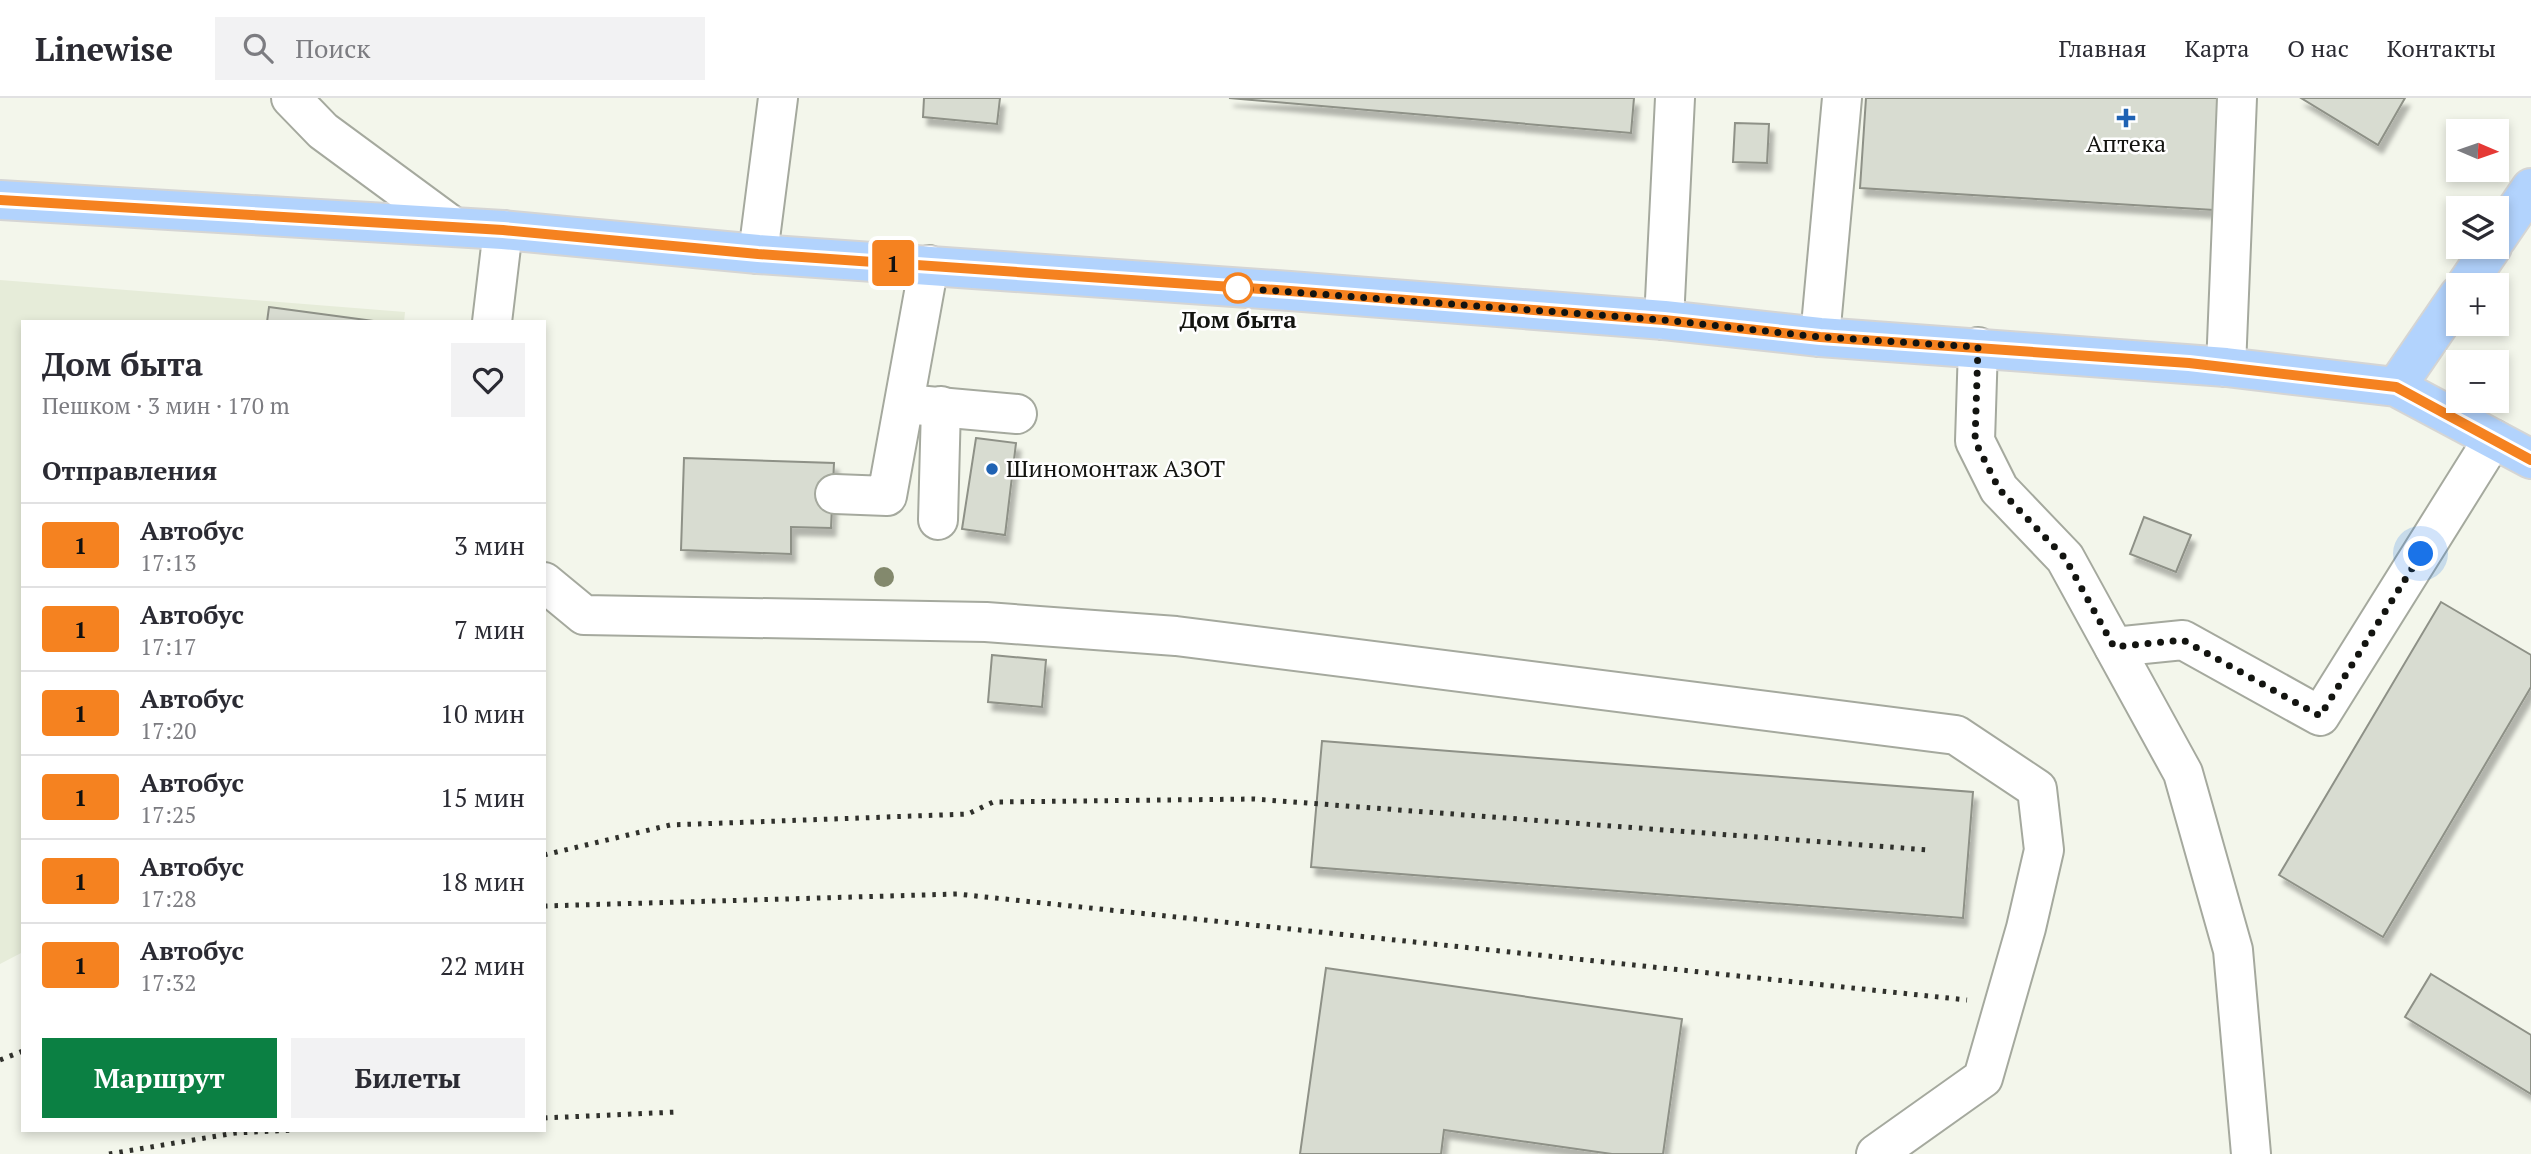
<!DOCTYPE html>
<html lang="ru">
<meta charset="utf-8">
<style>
:root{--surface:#fff;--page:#f2f2f3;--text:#2b2b33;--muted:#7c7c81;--line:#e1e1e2;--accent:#0b8043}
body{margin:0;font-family:"PT Serif",serif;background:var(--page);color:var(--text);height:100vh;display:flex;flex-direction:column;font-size:26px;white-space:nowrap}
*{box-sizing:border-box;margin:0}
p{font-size:23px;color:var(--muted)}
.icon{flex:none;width:38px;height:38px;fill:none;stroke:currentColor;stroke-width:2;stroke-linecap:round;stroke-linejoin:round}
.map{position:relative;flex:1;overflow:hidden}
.panel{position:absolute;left:21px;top:222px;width:525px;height:812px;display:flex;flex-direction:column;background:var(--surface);border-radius:0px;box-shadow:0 4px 10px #0003}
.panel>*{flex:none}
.badge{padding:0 14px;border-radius:5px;font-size:24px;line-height:46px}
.needle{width:46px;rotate:92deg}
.tools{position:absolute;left:2446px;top:21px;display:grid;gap:14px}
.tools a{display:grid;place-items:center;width:63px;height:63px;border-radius:0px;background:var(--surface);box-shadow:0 4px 10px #0003;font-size:35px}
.you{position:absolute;width:35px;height:35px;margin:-18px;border:5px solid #fff;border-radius:50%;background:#1a73e8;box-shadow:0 0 0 10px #1a73e833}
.map>.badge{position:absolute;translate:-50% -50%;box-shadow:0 0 0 4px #fff}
h2{padding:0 21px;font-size:26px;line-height:63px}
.round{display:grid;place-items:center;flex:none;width:74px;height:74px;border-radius:0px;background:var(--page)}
.head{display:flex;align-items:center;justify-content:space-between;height:119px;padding:0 21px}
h1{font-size:33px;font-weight:600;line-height:52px}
.action{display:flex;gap:14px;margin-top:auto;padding:14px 21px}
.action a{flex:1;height:80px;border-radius:0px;background:var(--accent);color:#fff;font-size:28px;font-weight:600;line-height:80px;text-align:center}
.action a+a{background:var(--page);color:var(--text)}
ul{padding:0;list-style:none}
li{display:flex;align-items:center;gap:21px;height:84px;padding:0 21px;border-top:2px solid var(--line)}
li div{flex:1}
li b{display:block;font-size:26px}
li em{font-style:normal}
li .badge{min-width:77px;font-weight:700;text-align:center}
header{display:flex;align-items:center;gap:42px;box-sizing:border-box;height:98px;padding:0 35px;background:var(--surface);border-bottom:2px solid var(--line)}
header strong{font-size:33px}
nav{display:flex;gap:38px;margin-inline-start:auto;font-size:24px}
.search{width:490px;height:63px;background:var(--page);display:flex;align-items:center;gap:18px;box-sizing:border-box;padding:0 24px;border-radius:0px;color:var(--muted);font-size:26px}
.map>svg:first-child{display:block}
.built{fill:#e6ecd9}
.building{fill:#d8dcd1;stroke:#8e9187;stroke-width:2;filter:url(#shadow)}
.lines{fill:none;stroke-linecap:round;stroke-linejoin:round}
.minor-casing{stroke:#a5a99e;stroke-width:42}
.major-casing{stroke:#d5d5d4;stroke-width:42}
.minor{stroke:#fff;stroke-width:38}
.major{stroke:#b2d3fd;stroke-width:38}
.rail{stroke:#30312c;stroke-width:5;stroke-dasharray:3.5 7;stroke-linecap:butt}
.tree{fill:#83896d}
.line-casing{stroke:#fff;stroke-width:16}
.line{stroke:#f58220;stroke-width:10}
.walk{stroke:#131410;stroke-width:7;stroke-dasharray:0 12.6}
.poi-dot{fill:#1f62b3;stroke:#fff;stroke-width:2.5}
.stop-dot{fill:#fff;stroke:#f58220;stroke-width:3.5}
.labels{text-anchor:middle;stroke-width:5;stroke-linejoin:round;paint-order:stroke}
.poi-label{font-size:24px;fill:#131410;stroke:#fff}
.stop-label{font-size:24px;font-weight:bold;fill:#131410;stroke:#fff}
</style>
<header>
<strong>Linewise</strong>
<div class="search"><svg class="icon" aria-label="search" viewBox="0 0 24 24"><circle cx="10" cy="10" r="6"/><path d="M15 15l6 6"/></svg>Поиск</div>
<nav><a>Главная</a><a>Карта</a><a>О нас</a><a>Контакты</a></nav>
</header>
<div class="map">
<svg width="2531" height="1056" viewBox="0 0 2531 1056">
<defs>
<filter id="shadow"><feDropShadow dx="4.5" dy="8" stdDeviation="2" flood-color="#0004"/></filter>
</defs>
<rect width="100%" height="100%" fill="#f3f6eb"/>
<polygon class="built" points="0,182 405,214 404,224 23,224 23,854 0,866"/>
<g class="building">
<polygon points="924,0 1000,0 997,26 923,19"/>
<polygon points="1229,0 1634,0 1631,35"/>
<polygon points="1866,0 2221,0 2214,112 1860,90"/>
<polygon points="2301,0 2405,0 2378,47"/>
<polygon points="1735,25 1769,26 1767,65 1733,64"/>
<polygon points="269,209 381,224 267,224"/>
<polygon points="976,340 1016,345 1005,437 962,431"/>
<polygon points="684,360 834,365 831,430 791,429 791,456 681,452"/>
<polygon points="2144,419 2191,437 2176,474 2130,456"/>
<polygon points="2441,504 2531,557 2531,589 2383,839 2279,777"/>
<polygon points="992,557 1046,562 1042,609 988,604"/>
<polygon points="1322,643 1973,694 1963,820 1311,769"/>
<polygon points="1326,870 1682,921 1663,1056 1612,1056 1444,1032 1441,1056 1300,1056"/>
<polygon points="2431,876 2531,937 2531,996 2405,919"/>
</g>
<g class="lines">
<defs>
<g id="minor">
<polyline points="291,0 323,33 452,128"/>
<polyline points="758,156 778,0"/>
<polyline points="1664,222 1675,0"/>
<polyline points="492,224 503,132"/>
<polyline points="1820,239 1842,0"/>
<polyline points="1978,249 1975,343 1999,391 2065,460 2183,675 2233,852 2251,1056"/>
<polyline points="2226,269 2237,0"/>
<polyline points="916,307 1017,316"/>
<polyline points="835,396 887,398 929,167"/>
<polyline points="938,422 941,308"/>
<polyline points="544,484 584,517 986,524 1176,538 1956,637 2037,691 2044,752 2026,830 1983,980 1876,1056"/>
<polyline points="2114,549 2183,542 2320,618 2493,341"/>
</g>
<g id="major">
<polyline points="0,102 503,132 758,156 1290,193 1664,222 1820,239 2226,269 2396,289 2531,361"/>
<polyline points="2497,140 2531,90"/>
<polyline points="2466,187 2492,149"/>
<polyline points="2396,289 2459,197"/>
</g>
</defs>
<use href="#minor" class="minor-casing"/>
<use href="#major" class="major-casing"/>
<use href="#minor" class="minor"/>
<use href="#major" class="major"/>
<g class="rail">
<polyline points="544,757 670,727 968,716 993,704 1254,701 1929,752"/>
<polyline points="544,808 957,796 1967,902"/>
<polyline points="0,962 23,953"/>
<polyline points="544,1020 677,1014"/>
<polyline points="109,1056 235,1035 295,1032"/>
</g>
</g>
<circle class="tree" cx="884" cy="479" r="10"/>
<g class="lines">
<defs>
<polyline id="line" points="0,102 503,132 758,156 1290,193 1664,222 1820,239 2189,265 2396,289 2531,362"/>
</defs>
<use href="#line" class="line-casing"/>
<use href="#line" class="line"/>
<polyline class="walk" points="1238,190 1664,222 1820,239 1978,249 1975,343 1999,391 2065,460 2114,549 2183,542 2320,618 2421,456"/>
</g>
<g class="poi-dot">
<path d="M2122.5 9.5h7v7h7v7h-7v7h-7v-7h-7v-7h7z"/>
<circle cx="992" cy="371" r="7"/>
</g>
<circle class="stop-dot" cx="1238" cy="190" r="14"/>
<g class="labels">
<g class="poi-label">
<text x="2126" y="54">Аптека</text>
<text x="1006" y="379" text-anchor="start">Шиномонтаж АЗОТ</text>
</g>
<g class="stop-label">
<text x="1238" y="230">Дом быта</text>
</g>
</g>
</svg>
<div class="tools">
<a><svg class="needle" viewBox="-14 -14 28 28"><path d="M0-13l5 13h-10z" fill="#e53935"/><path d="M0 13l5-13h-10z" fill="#7c7c81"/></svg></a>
<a><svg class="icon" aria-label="layers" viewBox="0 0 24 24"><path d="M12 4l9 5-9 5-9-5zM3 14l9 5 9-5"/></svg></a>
<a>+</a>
<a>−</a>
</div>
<div class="you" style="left:2421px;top:456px"></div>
<b class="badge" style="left:893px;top:165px;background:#f58220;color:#111">1</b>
<section class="panel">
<div class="head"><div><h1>Дом быта</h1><p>Пешком · 3 мин · 170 m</p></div><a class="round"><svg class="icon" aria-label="heart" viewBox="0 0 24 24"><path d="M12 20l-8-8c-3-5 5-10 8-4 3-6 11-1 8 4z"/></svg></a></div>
<h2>Отправления</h2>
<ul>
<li><span class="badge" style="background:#f58220;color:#111">1</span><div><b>Автобус</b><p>17:13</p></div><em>3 мин</em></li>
<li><span class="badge" style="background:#f58220;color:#111">1</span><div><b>Автобус</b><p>17:17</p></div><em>7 мин</em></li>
<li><span class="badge" style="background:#f58220;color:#111">1</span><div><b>Автобус</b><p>17:20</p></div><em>10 мин</em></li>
<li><span class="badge" style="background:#f58220;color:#111">1</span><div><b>Автобус</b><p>17:25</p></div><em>15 мин</em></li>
<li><span class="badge" style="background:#f58220;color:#111">1</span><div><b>Автобус</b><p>17:28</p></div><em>18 мин</em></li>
<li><span class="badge" style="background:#f58220;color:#111">1</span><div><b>Автобус</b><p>17:32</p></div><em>22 мин</em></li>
</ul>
<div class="action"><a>Маршрут</a><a>Билеты</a></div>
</section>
</div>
